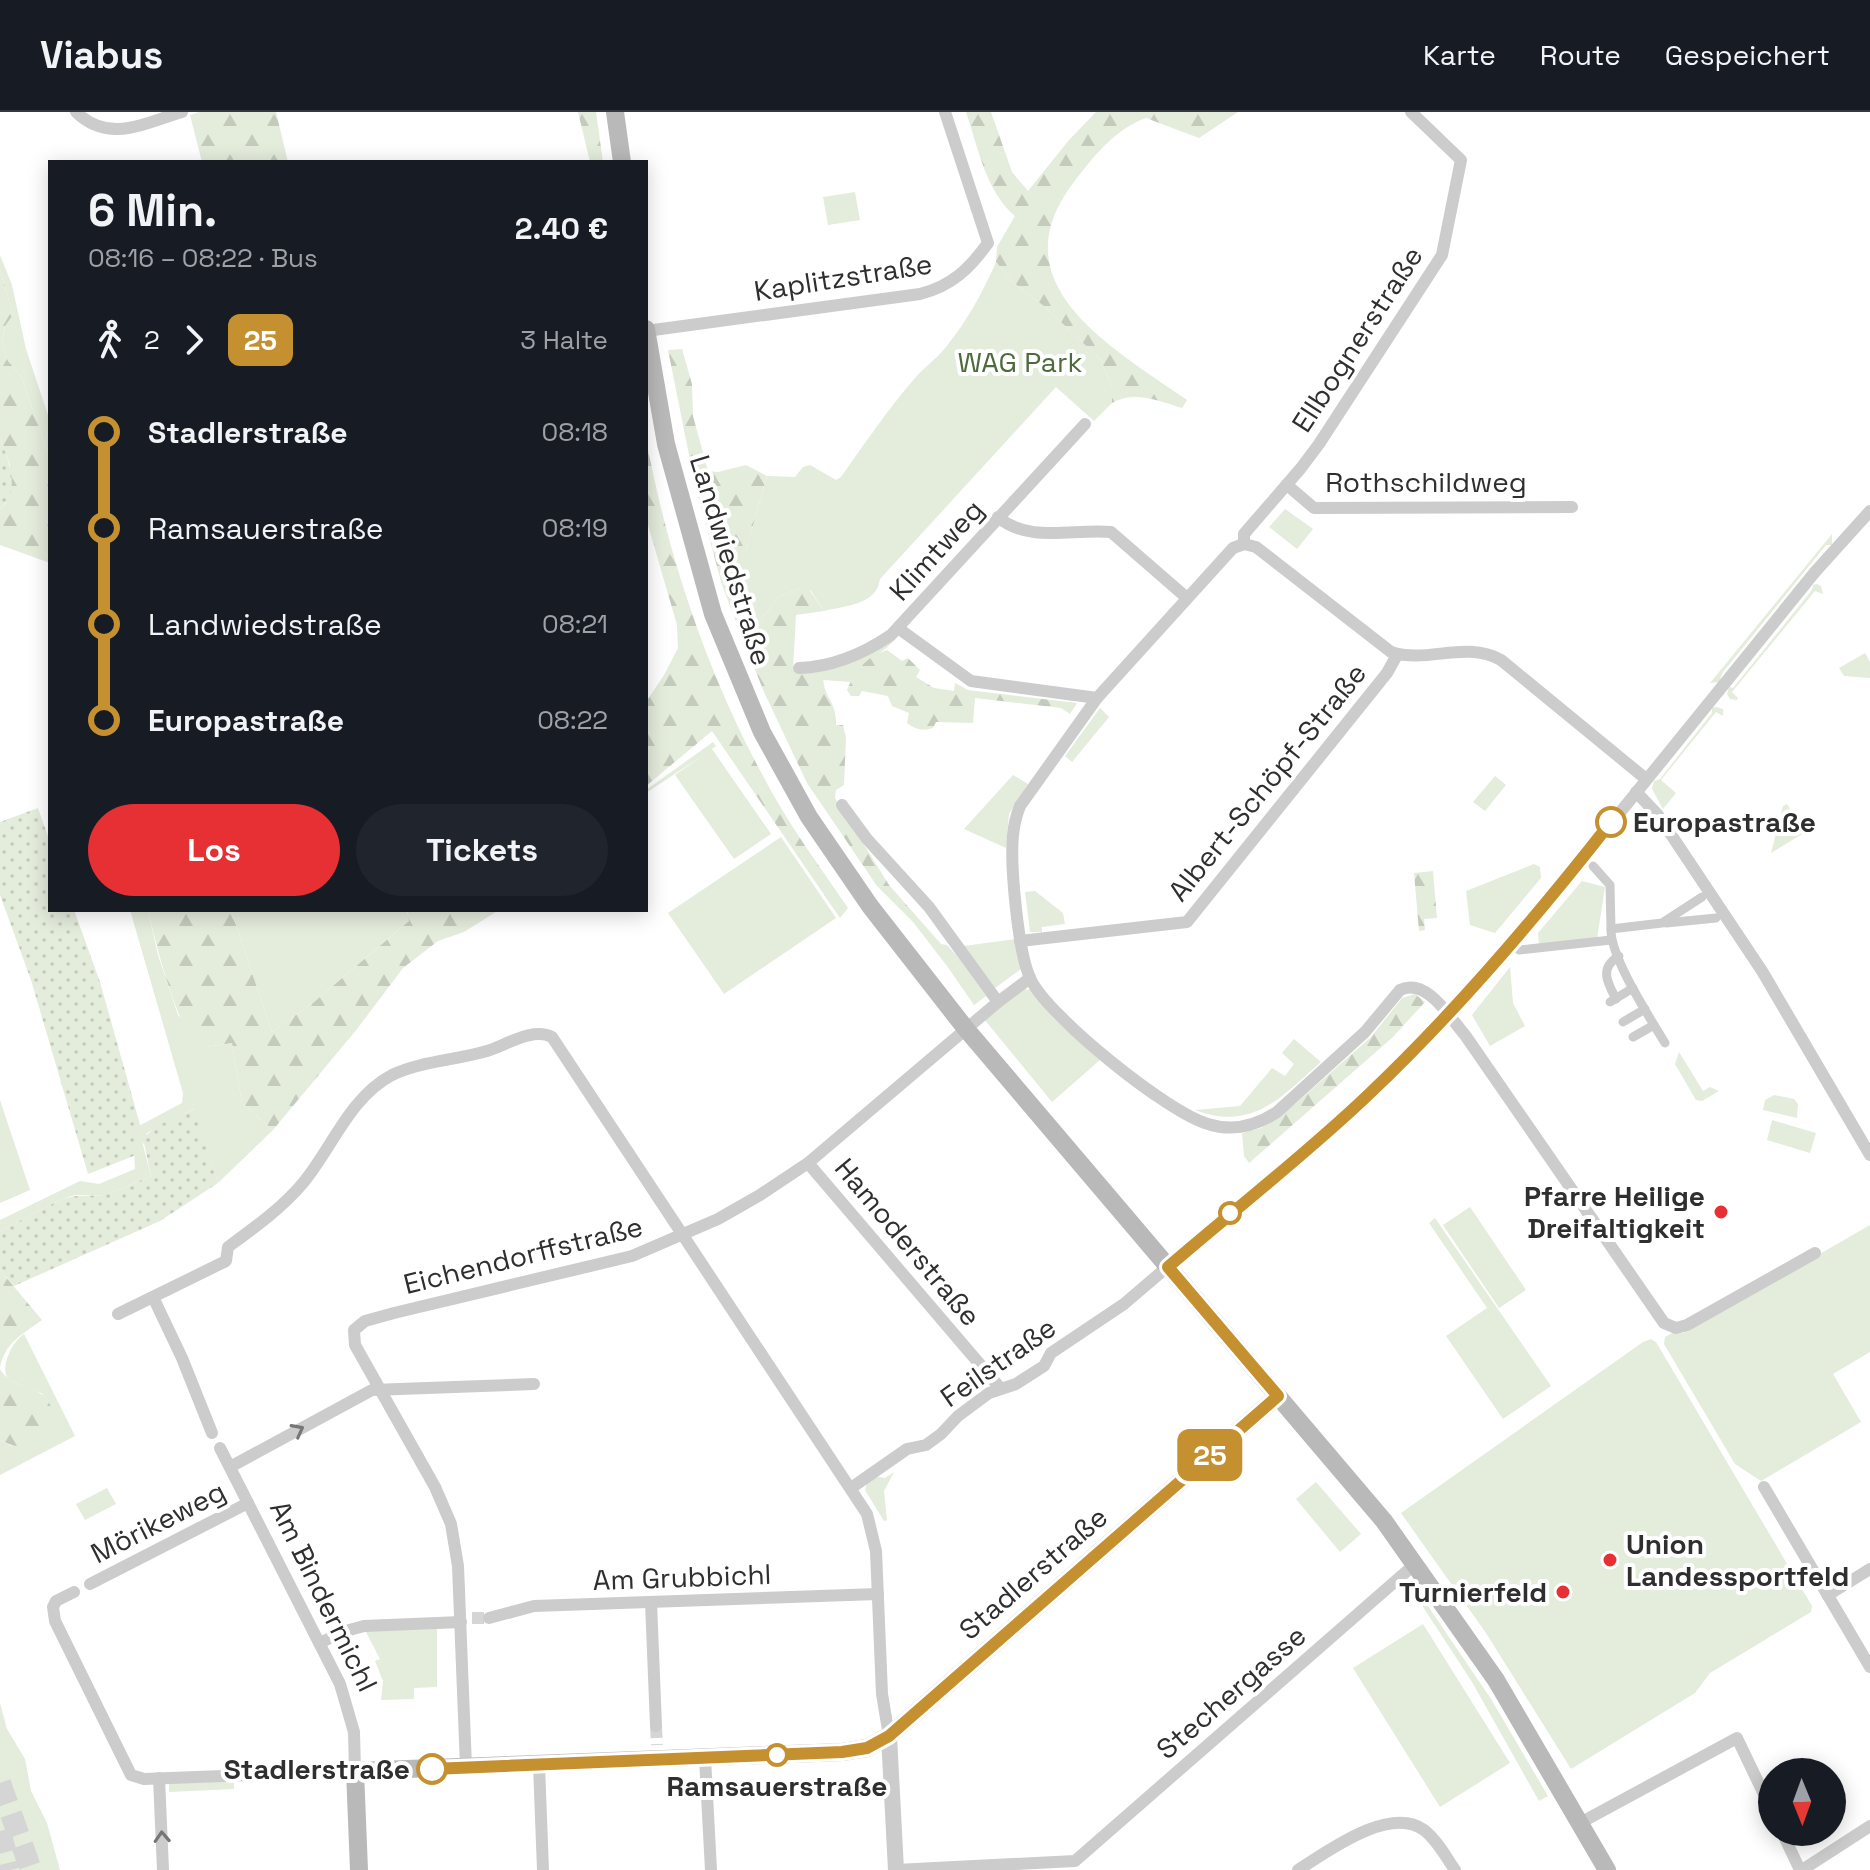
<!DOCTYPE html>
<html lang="de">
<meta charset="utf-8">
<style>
:root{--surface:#171b24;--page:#20242c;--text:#f1f3f6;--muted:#9ea1a6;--line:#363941;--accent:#e63033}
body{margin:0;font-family:"Space Grotesk",sans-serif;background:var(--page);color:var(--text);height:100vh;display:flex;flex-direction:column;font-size:30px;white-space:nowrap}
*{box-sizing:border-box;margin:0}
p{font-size:26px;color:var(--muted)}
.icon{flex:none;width:44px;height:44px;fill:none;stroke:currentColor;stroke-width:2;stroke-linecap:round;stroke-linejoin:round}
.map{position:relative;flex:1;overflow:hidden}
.details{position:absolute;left:48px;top:48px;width:600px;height:752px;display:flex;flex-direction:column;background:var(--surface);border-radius:0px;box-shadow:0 4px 20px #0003}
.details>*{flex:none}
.badge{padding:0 16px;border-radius:12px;font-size:28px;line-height:52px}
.needle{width:52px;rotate:179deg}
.fabs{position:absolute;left:1758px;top:1646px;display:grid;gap:16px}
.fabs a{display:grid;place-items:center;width:88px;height:88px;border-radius:50%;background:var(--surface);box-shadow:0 4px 20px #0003;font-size:40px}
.map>.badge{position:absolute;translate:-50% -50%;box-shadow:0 0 0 4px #fff}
.legs{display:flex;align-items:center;gap:12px;height:88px;padding:0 40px;font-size:26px}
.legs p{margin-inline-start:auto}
.headline{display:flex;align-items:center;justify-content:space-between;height:136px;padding:0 40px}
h1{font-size:44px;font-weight:600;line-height:60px}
.primary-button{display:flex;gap:16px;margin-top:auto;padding:16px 40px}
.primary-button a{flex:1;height:92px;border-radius:48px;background:var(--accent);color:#fff;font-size:32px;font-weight:600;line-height:92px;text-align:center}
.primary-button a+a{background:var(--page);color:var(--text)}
ul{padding:0 40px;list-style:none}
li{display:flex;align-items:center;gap:28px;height:96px;font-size:30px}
li i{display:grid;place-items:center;width:12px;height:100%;margin:0 10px;background:currentColor}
li i::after{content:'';width:20px;height:20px;margin:-10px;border:6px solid;border-radius:50%;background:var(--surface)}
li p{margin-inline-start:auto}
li:first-child i{background:linear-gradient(#0000 50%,currentColor 0)}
li:last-child i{background:linear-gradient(currentColor 50%,#0000 0)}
header{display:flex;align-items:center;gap:48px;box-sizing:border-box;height:112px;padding:0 40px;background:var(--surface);border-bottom:2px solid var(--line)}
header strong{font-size:38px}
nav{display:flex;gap:44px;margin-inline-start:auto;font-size:28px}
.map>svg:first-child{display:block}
.green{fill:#e4ecdc}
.forest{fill:url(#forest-firs)}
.garden{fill:url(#garden-dots)}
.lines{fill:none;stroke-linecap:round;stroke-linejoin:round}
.minor-tunnel{stroke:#d5d5d5;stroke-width:12;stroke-dasharray:12 6;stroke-linecap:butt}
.motorway-tunnel{stroke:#d5d5d5;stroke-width:22;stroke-dasharray:22 11;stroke-linecap:butt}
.pedestrian{stroke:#ccc;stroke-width:9}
.minor{stroke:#ccc;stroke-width:12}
.tertiary{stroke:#ccc;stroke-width:16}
.secondary{stroke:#b9b9b9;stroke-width:18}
.oneway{stroke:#767676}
.line-1-casing{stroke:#fff;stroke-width:18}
.line-1{stroke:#c59130;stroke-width:12}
.stop-1-dot{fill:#fff;stroke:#c59130;stroke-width:4}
.poi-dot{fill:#e63033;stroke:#fff;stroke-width:3}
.labels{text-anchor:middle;stroke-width:8;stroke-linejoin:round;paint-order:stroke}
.street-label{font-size:28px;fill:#2f2f2f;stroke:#fff}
.park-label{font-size:28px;fill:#4f6b3c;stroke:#fff}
.stop-label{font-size:28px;font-weight:bold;fill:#2f2f2f;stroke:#fff;text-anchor:start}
.poi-label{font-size:28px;font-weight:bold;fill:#2f2f2f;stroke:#fff;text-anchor:end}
</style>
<header>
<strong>Viabus</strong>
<nav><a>Karte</a><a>Route</a><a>Gespeichert</a></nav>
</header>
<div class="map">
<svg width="1870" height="1758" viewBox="0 0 1870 1758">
<defs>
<pattern id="forest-firs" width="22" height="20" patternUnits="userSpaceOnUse" patternTransform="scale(2)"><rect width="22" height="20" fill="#e4ecdc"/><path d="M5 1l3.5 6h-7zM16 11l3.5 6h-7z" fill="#c4cbbd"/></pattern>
<pattern id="garden-dots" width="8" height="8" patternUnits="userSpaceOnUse" patternTransform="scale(2)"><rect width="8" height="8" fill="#e4ecdc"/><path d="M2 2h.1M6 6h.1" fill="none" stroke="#c4cbbd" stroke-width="1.8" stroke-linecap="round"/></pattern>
</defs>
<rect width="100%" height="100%" fill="#fff"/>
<g class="green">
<polygon points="855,80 860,108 828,113 823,85"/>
<polygon points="0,143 12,173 26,237 50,309 50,347 21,264 8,249 2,230 5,214 13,203 0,158"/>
<path d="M996,150L1014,171L1045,195L1100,247L1112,274V291L1094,309L1056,275L880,467C877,493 844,494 824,499L811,479L802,475L780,484L760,508L740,520L722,473L728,467L731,451L746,439L767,364L795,365L803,355L810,353L836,368L841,365C865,331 888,297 915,266C925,255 937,246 946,235C967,209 983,180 996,150Z"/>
<polygon points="1285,397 1313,417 1297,437 1269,415"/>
<polygon points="1832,422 1832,433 1826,433 1723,560 1719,570 1710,571"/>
<polygon points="1817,472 1821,474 1823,482 1815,479 1732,580 1738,586 1737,588 1730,587 1727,582 1729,575 1733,576 1812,478 1813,473"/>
<path d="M896,526C881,545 865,544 851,570L823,568V563H804L793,559L806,560Z"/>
<polygon points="1865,541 1870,550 1870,566 1844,564 1839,556"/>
<polygon points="1716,595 1723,597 1723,604 1716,600 1661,668 1676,681 1663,697 1652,677 1654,669 1660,667 1712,601 1712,596"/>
<polygon points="1100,596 1109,605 1072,650 1065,644"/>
<polygon points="713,630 716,634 712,637 771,722 734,747 675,663 705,642 646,681 646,678"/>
<polygon points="1013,663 1028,672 1009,702 1006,736 964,717"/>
<polygon points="1495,664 1506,673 1485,699 1473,690"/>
<polygon points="1787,692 1804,721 1771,741 1783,694"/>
<polygon points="781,725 836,806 724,882 668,801"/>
<polygon points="1534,752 1540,755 1541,766 1495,821 1470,813 1466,779"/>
<polygon points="1582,769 1605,775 1597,827 1539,833 1538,821"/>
<polygon points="1035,779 1063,801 1065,812 1042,815 1042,820 1030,820 1025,780"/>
<polygon points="130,798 148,798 158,843 178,903 206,935 232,931 242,991 273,1018 218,1071 193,997 147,1021 143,1033 151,1064 106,1083 75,1083 62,1087 0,1119 0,1108 80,1069 99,1072 135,1057 133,1017 182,991 183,981"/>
<polygon points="231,798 406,798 410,808 314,890 272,920"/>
<polygon points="1016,827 1021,857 995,876 964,834"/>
<polygon points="958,845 986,884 974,893 947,854"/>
<polygon points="1510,855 1513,891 1525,914 1490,934 1472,903"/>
<polygon points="1023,877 1031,878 1053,906 1100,948 1052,990 984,907"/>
<path d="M1294,927L1321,950C1281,985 1253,1020 1195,998L1240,994L1272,956L1285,964L1294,952L1282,941Z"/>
<polygon points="1679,940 1703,979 1710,975 1719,979 1702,989 1696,988 1675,952"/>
<polygon points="1774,983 1794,987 1798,992 1797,1006 1763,998 1765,988"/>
<polygon points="0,988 30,1078 0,1091"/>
<polygon points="1772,1008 1816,1021 1810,1041 1767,1028"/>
<polygon points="1470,1095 1526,1178 1499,1196 1443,1113"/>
<polygon points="1435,1106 1551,1274 1503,1307 1446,1224 1487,1196 1429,1111"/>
<polygon points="1870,1113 1870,1240 1833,1262 1861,1310 1761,1369 1735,1352 1664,1232 1665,1225 1672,1221 1683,1221"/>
<path d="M24,1222L75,1324L0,1363V1328L12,1334L43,1282C32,1276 18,1273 8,1267C0,1254 12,1230 24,1222Z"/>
<polygon points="1651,1227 1656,1230 1812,1494 1811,1500 1710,1561 1695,1581 1571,1657 1486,1521 1401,1401 1643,1230"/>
<polygon points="894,1360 884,1379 887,1408 884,1409 865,1378 867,1371 874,1364 885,1366"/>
<polygon points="1316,1370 1361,1422 1340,1440 1296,1387"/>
<polygon points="107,1376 116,1392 85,1408 76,1392"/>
<polygon points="1415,1475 1491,1587 1548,1684 1539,1689 1472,1570 1412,1478"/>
<polygon points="1423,1512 1510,1651 1440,1695 1353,1556"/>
<polygon points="437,1517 437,1575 414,1576 414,1587 381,1588 383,1569 375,1549 380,1547 365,1518"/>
<polygon points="0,1591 7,1617 25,1647 31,1679 47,1711 60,1758 0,1758"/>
<polygon points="234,1668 234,1677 169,1680 169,1671"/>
</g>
<g class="forest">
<polygon points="199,0 276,0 288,50 202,50 190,3"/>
<polygon points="578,0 596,0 603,50 590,50"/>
<path d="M966,0H991L1012,60L1028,79L1069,28L1096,0H1238L1199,26L1146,6C1115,17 1094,44 1074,70C995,172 1113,236 1187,288L1182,296C1159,289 1134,278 1112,291V274L1100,247L1045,195L1014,171L996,150L997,135L1015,104C986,80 978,35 966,0Z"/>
<polygon points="0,158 13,203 5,214 2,230 8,249 21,264 50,347 50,451 0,433 0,397 6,391 10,353 0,325"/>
<polygon points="682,237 692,272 693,304 708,359 718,360 746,353 767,364 746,439 741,447 731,451 728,467 722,473 695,373 668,238"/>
<path d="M646,327C668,443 706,558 762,662C786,709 818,752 848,796L840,806L712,619L646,674V590L664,563L678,536L677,513L646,406Z"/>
<path d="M802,475L808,476L824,499L796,503L793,558L804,563H823C823,586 837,589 836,613H843L846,626L844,673L836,678L835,686L889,773L941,832L947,833L958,845L947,854L913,810L877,774L807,671L764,580L740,520L760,508L780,484Z"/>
<path d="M887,538L902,549L908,546L920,558L916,565L934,576L954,579L955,571L968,578L1077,591L1070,602L1061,596L975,586L973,611L936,610L933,616C923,619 916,618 907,611L909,601L892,594L888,584L862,579L859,584H851L847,578C856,558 866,545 887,538Z"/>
<polygon points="1433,759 1437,806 1424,807 1425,818 1419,819 1414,761"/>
<path d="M148,798H231L272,920L314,890L409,809L407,798H499L464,820L438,829L403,856L357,917L273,1018L242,991L232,931L206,935L193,933C171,890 159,845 148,798Z"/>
<polygon points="1415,882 1425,890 1393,925 1249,1051 1244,1044 1242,1021 1261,1016 1295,992 1371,925 1402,886"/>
<path d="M0,1158L42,1208C22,1223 5,1230 0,1256Z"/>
<path d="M0,1257C15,1283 45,1264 56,1308C43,1334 28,1342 0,1328Z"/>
</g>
<g class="garden">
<path d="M0,325C8,348 22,378 0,397Z"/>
<polygon points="38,696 50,730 50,798 74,798 100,870 141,1016 134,1019 136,1043 88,1062 31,868 0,783 0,710"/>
<polygon points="194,997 218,1071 160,1109 14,1174 0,1158 0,1119 62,1087 75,1084 106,1083 151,1064 143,1026 157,1014"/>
</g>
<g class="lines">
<g class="minor-tunnel">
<polyline points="472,1506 489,1506"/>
<polyline points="656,1614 657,1633"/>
</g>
<g class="motorway-tunnel">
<polyline points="0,1671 31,1758"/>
<polyline points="0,1719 10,1758"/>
</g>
<g class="pedestrian">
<polyline points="1593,754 1610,773 1611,817 1662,811 1702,785"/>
<polyline points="1666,811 1716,806"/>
<path d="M1611,817C1610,845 1650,906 1665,931"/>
<polyline points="1519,838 1611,828"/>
<path d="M1616,887C1607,870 1599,856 1619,844"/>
<polyline points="1610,890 1633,876"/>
<polyline points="1623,910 1645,897"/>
<polyline points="1633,925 1654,913"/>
</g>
<g class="minor">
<path d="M76,0C109,32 144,11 182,0"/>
<path d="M646,219L920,182C952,174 970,156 988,131L945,0"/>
<polyline points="1287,373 1314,396 1572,395"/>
<path d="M998,405C1029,432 1075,416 1111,420L1187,486"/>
<path d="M1244,432L1233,436L1097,586L1020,694C1016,704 1014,713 1013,723C1010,752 1018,843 1031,868C1049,905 1168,1001 1208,1012C1233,1020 1256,1014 1277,1000L1365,920L1400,878C1427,865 1450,906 1465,923L1664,1211L1676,1216L1687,1213L1815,1141"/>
<polyline points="1244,432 1244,422 1301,356 1319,332 1442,143 1461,48 1411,0"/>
<path d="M1244,432L1256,435L1391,540C1428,552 1465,528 1501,548L1646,667"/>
<polyline points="898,516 971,569 1097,586"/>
<path d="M799,556C833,555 863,542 891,523L1085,312"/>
<polyline points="1636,680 1658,703 1762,859 1870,1043"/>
<polyline points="1020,829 1187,810 1387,561 1397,543"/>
<polyline points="998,890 1030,866"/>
<polyline points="808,1051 1001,1277"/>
<polyline points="153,1185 182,1246 212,1321"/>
<path d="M118,1202L226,1149L228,1135C254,1116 282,1096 303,1071C332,1036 350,985 392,963C421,949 457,948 487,939C506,933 533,915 552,925L867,1402L876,1439L882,1582L889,1624"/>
<polyline points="230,1355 372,1278 534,1272"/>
<polyline points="1764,1375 1870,1555"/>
<polyline points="851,1376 907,1337 926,1333 941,1322 958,1304 989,1281 1016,1272 1044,1254 1051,1241 1124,1192 1367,984 1427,926 1541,798 1815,460 1870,399"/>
<polyline points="90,1472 248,1391"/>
<polyline points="74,1480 56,1489 53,1495 55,1509 131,1663 144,1667 355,1659 354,1620 340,1572 220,1336"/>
<polyline points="1828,1483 1870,1457"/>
<polyline points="651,1490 656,1614"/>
<polyline points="489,1506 534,1494 878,1482"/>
<polyline points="320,1531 342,1520 364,1514 461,1510"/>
<polyline points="705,1646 711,1758"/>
<polyline points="539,1653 543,1758"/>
<polyline points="466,1655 458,1454 451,1412 435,1375 355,1233 354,1218 365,1209 394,1201 632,1144 718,1107 760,1083 808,1051 998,890 929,795 867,727 842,693"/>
<polyline points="159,1666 163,1758"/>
<polyline points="1580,1711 1737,1626 1772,1699"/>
<polyline points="1782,1720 1800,1758"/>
<polyline points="896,1758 1075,1749 1415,1452"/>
<path d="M1298,1758C1327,1740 1389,1693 1424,1718C1437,1728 1446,1745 1455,1758"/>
<polyline points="1802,1758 1870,1714"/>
</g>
<polyline class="tertiary" points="889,1624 896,1758"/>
<g class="secondary">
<polyline points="615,0 622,50"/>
<polyline points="646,217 666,332 713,502 762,620 809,705 870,794 966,917 1384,1409 1496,1568 1607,1758"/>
<polyline points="359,1758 355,1659 842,1640 867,1636 889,1624 1278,1284"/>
</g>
</g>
<defs><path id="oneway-chevron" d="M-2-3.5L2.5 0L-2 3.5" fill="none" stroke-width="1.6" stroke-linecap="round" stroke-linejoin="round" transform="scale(2)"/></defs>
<g class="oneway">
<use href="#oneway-chevron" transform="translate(298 1318) rotate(-28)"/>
<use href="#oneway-chevron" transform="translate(162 1725) rotate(-93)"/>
</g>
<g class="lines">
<defs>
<path id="line-1" d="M432,1657L842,1640L867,1636L889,1624L1278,1284L1168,1155C1234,1098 1304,1044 1367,984C1456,900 1535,807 1611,710"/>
</defs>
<use href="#line-1" class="line-1-casing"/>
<use href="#line-1" class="line-1"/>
</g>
<g class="stop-1-dot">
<circle cx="1611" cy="710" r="14"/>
<circle cx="1230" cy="1101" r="10"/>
<circle cx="777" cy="1643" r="10"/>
<circle cx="432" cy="1657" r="14"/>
</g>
<g class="poi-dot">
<circle cx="1721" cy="1100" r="8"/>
<circle cx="1610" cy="1448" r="8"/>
<circle cx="1563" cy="1480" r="8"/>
</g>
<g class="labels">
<g class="street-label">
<text transform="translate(843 165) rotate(-9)" y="10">Kaplitzstraße</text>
<text transform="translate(1357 227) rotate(-57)" y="10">Ellbognerstraße</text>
<text x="1426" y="380">Rothschildweg</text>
<text transform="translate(936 438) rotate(-48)" y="10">Klimtweg</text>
<text transform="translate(731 448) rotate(73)" y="10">Landwiedstraße</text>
<text transform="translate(1267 670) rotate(-51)" y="10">Albert-Schöpf-Straße</text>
<text transform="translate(908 1130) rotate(50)" y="10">Hamoderstraße</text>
<text transform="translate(523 1143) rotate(-14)" y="10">Eichendorffstraße</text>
<text transform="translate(998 1250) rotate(-35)" y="10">Feilstraße</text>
<text transform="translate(158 1410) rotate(-27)" y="10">Mörikeweg</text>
<text transform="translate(1033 1461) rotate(-41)" y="10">Stadlerstraße</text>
<text transform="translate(682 1465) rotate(-2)" y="10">Am Grubbichl</text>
<text transform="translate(324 1484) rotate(64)" y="10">Am Bindermichl</text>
<text transform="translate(1231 1580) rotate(-41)" y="10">Stechergasse</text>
</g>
<g class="park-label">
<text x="1020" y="260">WAG Park</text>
</g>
<g class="stop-label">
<text x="1633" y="720">Europastraße</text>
<text x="410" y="1667" text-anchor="end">Stadlerstraße</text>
<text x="777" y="1684" text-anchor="middle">Ramsauerstraße</text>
</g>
<g class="poi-label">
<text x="1705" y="1094">Pfarre Heilige<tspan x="1705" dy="32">Dreifaltigkeit</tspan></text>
<text x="1626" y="1442" text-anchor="start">Union<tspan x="1626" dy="32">Landessportfeld</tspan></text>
<text x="1547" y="1490">Turnierfeld</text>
</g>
</g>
</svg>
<div class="fabs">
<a><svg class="needle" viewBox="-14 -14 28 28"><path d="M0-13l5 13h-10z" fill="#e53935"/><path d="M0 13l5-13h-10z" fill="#9ea1a6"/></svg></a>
</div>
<b class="badge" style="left:1210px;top:1343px;background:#c59130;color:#fff">25</b>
<section class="details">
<div class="headline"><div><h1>6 Min.</h1><p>08:16 – 08:22 · Bus</p></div><b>2.40 €</b></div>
<div class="legs"><svg class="icon" aria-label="walk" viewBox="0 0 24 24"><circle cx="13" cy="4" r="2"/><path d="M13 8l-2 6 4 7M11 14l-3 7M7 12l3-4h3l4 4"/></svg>2<svg class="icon" aria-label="forward" viewBox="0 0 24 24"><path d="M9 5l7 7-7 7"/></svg><b class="badge" style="background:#c59130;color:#fff">25</b><p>3 Halte</p></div>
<ul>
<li><i style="color:#c59130"></i><b>Stadlerstraße</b><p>08:18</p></li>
<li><i style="color:#c59130"></i><span>Ramsauerstraße</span><p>08:19</p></li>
<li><i style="color:#c59130"></i><span>Landwiedstraße</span><p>08:21</p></li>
<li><i style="color:#c59130"></i><b>Europastraße</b><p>08:22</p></li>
</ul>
<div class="primary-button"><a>Los</a><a>Tickets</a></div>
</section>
</div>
